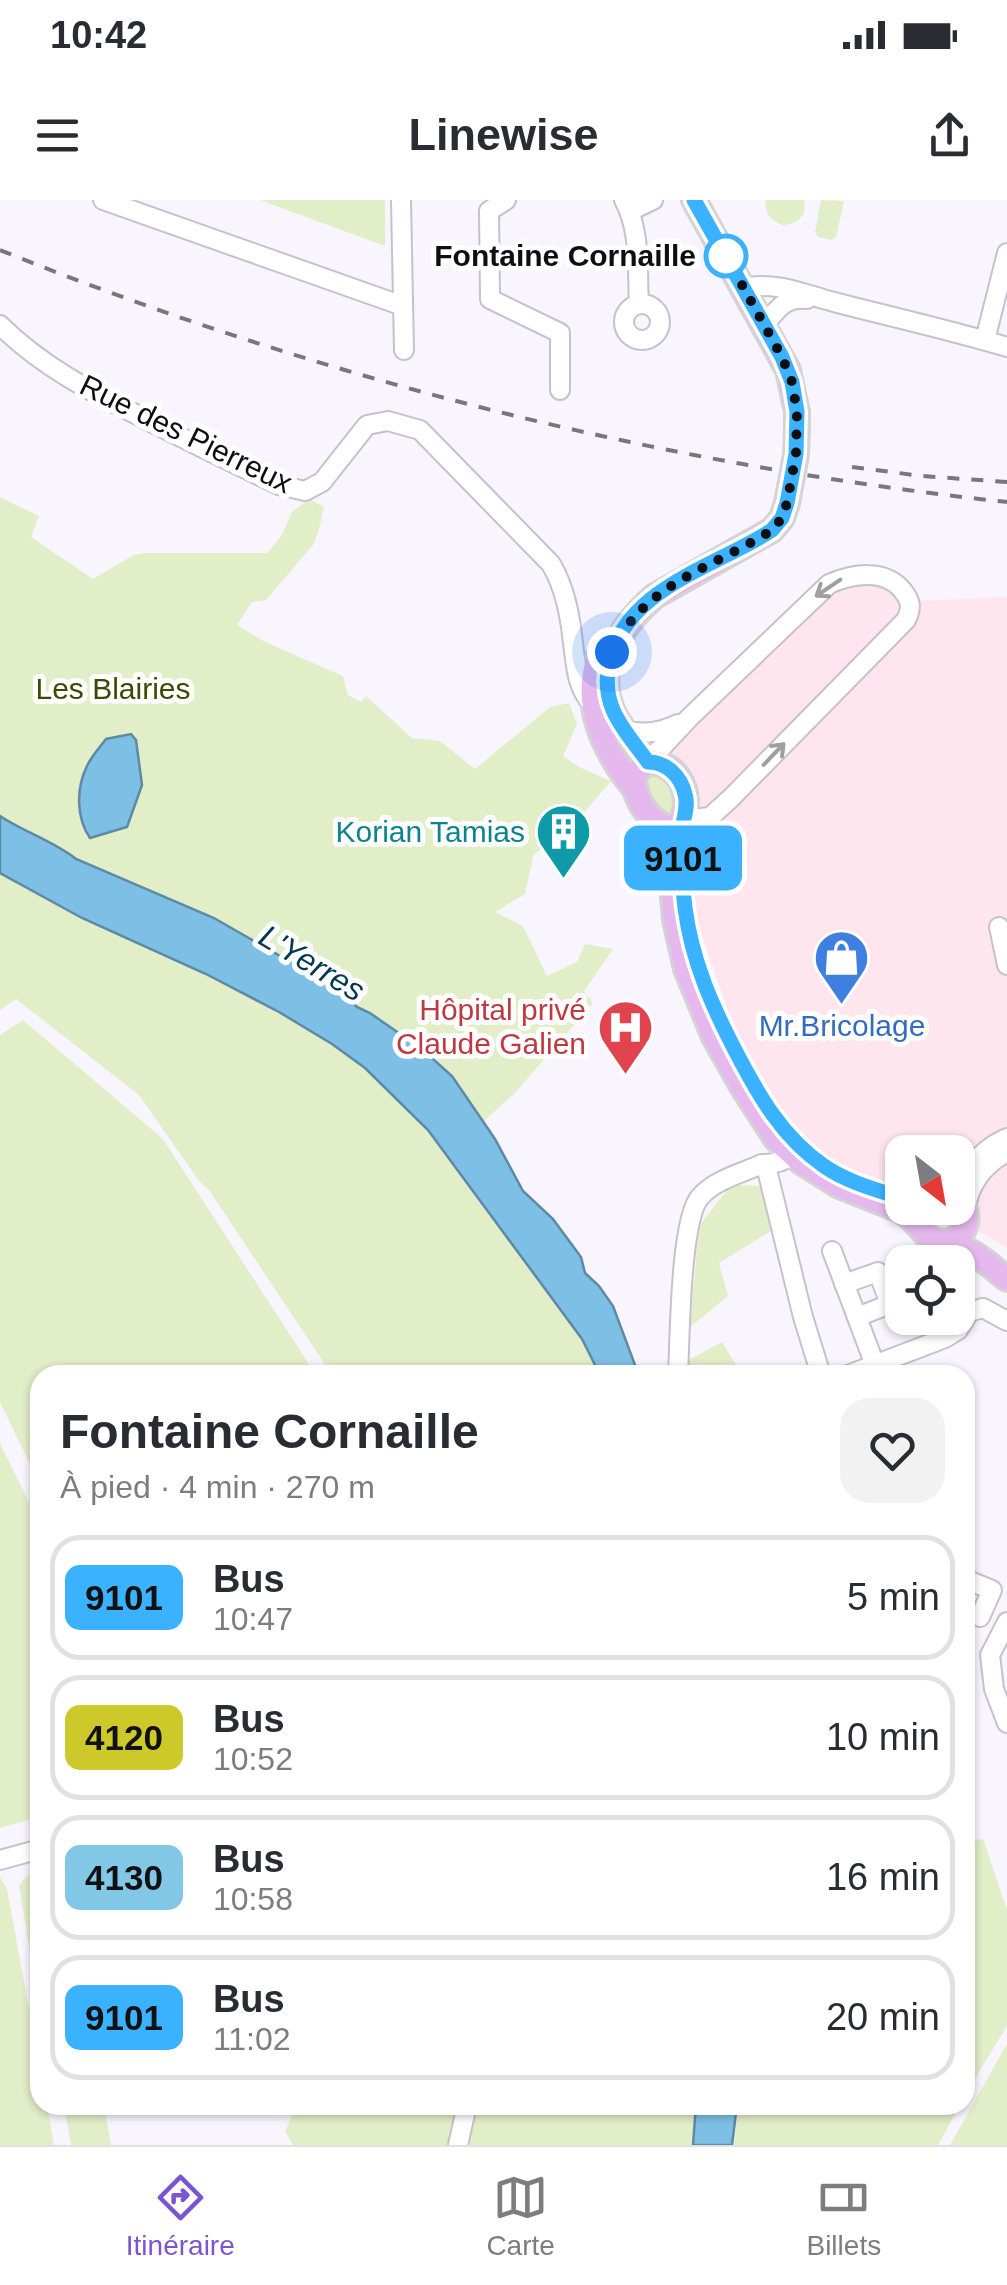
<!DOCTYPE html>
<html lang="fr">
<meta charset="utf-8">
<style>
:root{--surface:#fff;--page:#f2f2f3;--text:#2b2b33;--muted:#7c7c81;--line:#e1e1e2;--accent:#7956d0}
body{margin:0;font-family:Arial,sans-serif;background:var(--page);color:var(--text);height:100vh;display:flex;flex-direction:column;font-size:38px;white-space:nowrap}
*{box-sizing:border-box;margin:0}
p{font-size:32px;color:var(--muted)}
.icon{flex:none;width:55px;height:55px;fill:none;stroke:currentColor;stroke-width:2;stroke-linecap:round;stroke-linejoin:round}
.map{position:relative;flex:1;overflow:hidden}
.sheet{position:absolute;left:30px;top:1165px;width:945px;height:750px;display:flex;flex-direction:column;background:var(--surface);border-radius:30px;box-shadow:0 2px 8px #0004}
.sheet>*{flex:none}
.badge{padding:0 20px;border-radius:15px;font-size:35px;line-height:65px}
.needle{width:65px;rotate:149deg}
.buttons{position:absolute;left:885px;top:935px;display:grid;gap:20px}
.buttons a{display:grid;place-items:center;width:90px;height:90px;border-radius:20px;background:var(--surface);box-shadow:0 2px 8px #0004;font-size:50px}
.you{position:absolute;width:50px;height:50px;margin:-25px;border:8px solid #fff;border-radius:50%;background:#1a73e8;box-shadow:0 0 0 15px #1a73e833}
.map>.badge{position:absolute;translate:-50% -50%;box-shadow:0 0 0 5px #fff}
.round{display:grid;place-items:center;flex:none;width:105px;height:105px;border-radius:30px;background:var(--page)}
.head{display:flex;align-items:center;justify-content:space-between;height:170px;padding:0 30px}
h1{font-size:48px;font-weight:600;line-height:75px}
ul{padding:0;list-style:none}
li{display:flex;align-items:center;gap:30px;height:125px;margin:0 20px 15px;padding:0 10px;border:5px solid var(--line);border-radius:30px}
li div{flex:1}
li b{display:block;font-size:38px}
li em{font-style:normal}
li .badge{min-width:110px;font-weight:700;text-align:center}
.status{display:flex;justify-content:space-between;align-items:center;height:70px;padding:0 50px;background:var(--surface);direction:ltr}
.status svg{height:28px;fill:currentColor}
header{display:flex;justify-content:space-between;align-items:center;height:130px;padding:0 30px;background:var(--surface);font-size:45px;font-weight:600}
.menu{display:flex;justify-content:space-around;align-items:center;height:140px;border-top:2px solid var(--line);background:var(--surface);font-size:28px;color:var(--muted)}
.menu a{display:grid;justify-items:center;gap:5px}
.menu .current{color:var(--accent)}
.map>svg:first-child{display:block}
.commercial{fill:#ffe5ee}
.green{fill:#e2eec8}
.water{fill:#7ebfe5;stroke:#5d8aa5;stroke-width:2.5}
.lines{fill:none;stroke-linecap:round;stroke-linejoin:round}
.minor-casing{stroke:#c6c1cc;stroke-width:22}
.major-casing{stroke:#d4d4d4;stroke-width:28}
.minor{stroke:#fff;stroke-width:18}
.major{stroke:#e6b9ee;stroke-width:22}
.rail{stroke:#79767c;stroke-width:4;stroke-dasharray:12 12;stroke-linecap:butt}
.major-bridge-casing{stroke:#d4d4d4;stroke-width:28;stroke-linecap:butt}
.major-bridge{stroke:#e6b9ee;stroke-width:22}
.oneway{stroke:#9f9fa0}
.line-casing{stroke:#fff;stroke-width:22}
.line{stroke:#3bb2ff;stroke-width:15}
.walk{stroke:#0f0e11;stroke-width:10;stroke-dasharray:0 18}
.stop-dot{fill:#fff;stroke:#3bb2ff;stroke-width:5}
.labels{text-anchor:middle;stroke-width:10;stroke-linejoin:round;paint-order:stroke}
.stop-label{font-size:30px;font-weight:bold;fill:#0f0e11;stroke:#fff;text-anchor:end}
.street-label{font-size:30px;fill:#0f0e11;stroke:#fff}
.park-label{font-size:30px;fill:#3a4a00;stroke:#fff}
.culture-label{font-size:30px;fill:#0d838f;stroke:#fff;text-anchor:end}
.health-label{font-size:30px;fill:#be3a42;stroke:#fff;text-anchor:end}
.shop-label{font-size:30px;fill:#366cbe;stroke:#fff}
.water-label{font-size:32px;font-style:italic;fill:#003851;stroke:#fff}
</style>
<div class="status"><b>10:42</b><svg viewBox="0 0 49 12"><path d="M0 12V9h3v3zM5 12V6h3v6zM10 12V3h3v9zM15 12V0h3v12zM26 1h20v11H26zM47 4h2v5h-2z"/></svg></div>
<header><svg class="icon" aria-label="menu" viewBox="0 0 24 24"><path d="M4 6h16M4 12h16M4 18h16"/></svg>Linewise<svg class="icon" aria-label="share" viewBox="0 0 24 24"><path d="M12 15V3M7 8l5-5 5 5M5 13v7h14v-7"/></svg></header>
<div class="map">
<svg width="1007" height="1945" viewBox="0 0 1007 1945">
<rect width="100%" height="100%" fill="#f9f5fe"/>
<polygon class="commercial" points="871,375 913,401 1007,397 1007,1048 938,1008 958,1008 958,952 902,952 902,988 859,974 830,960 808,944 767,896 738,839 692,707 688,582 660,554 829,384"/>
<g class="green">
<polygon points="261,0 385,0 385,46 265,2"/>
<path d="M766,0H804C808,16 796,25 782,25C770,20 764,13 766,0Z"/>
<polygon points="821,0 844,1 836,37 832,40 818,37 815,32"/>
<path d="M0,297L39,316L31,337L93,379L132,356L143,353H267L282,335L292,312L309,299L324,307L319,330L313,345L266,400L252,402L237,425L265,442L343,476L348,495L361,502L366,496L412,538L440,541L475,569L550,507L569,503L577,524L563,556L579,567L611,581L565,635L534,654L525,694L495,712L523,726L547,776L577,762L585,744L613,749L584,791L593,803L515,893L484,921L452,876L423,850L370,813L357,807L341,791L214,718L76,659C53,641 24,632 0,616Z"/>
<path d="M652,572C671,577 673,593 679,610L663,619L642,584L645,576Z"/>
<polygon points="0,673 82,718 206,774 279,812 332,844 365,868 428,930 582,1139 600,1175 332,1175 209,990 199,981 139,895 16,799 0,810"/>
<polygon points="23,820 163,939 316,1175 40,1175 40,1285 0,1202 0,835"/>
<polygon points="731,985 766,986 771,1031 719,1063 728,1096 690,1127 699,1026"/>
<polygon points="722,1142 742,1175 683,1175 683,1163"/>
<polygon points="0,1243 40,1325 40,1617 0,1628"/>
<polygon points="983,1639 1007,1710 1007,1826 965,1895 965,1643"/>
<path d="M40,1672V1812L19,1686C24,1677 30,1674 40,1672Z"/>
<polygon points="0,1677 7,1689 40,1868 40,1905 47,1905 54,1945 0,1945"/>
<polygon points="1007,1844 1007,1945 950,1945"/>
<polygon points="64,1905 104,1905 111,1945 71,1945"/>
<polygon points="297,1905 468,1905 458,1945 293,1945 285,1931"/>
<polygon points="473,1905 696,1905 693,1945 464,1945"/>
<polygon points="738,1905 926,1905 935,1908 938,1905 960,1905 938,1945 734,1945"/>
</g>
<g class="water">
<path d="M131,534L136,540L142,585L127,627L90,638C76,618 76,588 87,566C91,557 100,547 106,539Z"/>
<path d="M0,616C24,632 53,641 76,659L214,718L341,791L357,807L370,813L423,850L452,876L495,939L523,991L553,1019L581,1057L585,1073L599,1086L613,1106L635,1165L642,1175H600L582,1139L428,930L365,868L332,844L279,812L206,774L82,718L0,673Z"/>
<polygon points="696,1905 737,1905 732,1945 693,1945"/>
</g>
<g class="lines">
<defs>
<g id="minor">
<polyline points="103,0 403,106"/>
<polyline points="401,0 404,150"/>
<polyline points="506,0 489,11 490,99 560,133 560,190"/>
<path d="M624,0C641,31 637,70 639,104"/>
<polyline points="630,11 653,0"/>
<path d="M743,88C776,81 803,94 834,102C892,117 950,130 1007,147"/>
<circle cx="642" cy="122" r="18"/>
<path d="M0,125C44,169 100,196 155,224C196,245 237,265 279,285L305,291L322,282L367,225L388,221L420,230L551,364C565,388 570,415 573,443C576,465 576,486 592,504"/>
<path d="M764,125C778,109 784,97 807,99"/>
<polyline points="985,140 1007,53"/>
<path d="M625,531C646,534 659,533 678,524"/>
<path d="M648,562L690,517L829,384C852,374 885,368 903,391C911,401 912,408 906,420L731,598L710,617L683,620"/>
<polyline points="999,727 1007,765"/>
<polyline points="762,964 767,970 803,1117 821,1175"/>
<path d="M958,984C973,964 983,948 1007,938"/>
<path d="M965,1010C970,983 983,965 1007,952"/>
<polyline points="832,1051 875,1165"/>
<polyline points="844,1084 878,1072 890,1104 857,1117"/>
<path d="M678,1175C680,1139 680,1020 700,997C714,980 742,973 762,964C774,965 783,961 793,955"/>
<polyline points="848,1175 945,1138 958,1130 969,1112 983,1108 1007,1121"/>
<polyline points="965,1379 992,1390 980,1417"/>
<polyline points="1007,1422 990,1455 994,1489 1007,1523"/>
<polyline points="0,1660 40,1649"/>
<polyline points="458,1945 467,1905"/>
</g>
<g id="major">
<polyline points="694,0 788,170 797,212 797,228"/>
<path d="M598,458C582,504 604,551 633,587"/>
<path d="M648,562C637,547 624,532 615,516C591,471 621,425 655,396L772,330L782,318L787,303"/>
<path d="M648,562C704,563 692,658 650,616C639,604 633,591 634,574Z"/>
<polyline points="659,623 669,653 675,720 686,769 714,837 743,888 776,939 801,962 839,986 900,1010 910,1017 921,1029"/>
<polyline points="682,674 683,620"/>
<path d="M919,1016C921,1047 946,1039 967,1050C982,1057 994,1069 1007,1079"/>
<path d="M944,1043C967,1037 973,1017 958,999"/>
</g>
</defs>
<use href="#minor" class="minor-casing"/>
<use href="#major" class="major-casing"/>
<use href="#minor" class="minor"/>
<use href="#major" class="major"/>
<g class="rail">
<path d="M0,50C322,180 662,265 1007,302"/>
<polyline points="852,267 922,276 1007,282"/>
</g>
<defs>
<polyline id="major-bridge" points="787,303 796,255 797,228"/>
</defs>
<use href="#major-bridge" class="major-bridge-casing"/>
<use href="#major-bridge" class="major-bridge"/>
</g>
<defs><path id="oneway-shaft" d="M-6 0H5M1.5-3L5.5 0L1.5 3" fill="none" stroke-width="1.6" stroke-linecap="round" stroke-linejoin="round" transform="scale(2.5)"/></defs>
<g class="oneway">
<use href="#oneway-shaft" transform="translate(828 388) rotate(146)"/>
<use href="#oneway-shaft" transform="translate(774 554) rotate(-46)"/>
</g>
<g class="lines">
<defs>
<path id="line" d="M694,0L782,157L792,182L797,212L796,254L787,303L782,318L772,330C716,367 624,388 609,464C606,479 607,496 613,510C621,529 636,545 648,562C666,562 681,576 685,594C689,607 683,618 682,631C681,657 682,683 685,708C692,761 712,806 736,852C759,896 782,937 824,966C847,982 877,990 902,998"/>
</defs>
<use href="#line" class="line-casing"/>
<use href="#line" class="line"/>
<path class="walk" d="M612,452C643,383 714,368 772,330L782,318L787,303L796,254L797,212L792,182L782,157L726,56"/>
</g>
<defs>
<symbol id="building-pin" viewBox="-11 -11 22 30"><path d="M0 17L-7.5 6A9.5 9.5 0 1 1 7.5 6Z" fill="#0f9aa8" stroke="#fff"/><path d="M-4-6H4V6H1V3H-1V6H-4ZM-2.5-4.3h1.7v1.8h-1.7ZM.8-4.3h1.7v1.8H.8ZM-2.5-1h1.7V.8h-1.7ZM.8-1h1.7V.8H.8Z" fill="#fff"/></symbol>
<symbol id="shop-pin" viewBox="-11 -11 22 30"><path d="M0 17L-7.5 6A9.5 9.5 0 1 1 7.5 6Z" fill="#3f7fe0" stroke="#fff"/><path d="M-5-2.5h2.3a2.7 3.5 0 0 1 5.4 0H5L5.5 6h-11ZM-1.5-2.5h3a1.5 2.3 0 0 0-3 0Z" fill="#fff"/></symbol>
<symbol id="hospital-pin" viewBox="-11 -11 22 30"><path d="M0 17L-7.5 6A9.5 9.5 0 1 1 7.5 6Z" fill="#e0444e" stroke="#fff"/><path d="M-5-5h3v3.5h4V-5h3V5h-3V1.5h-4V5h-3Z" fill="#fff"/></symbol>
</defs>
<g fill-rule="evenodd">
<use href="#building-pin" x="532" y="600" width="63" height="86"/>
<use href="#shop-pin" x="810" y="726" width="63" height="86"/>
<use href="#hospital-pin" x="594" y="796" width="63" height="86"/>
</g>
<circle class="stop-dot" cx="726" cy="56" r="20"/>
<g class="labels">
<g class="stop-label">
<text x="696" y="66">Fontaine Cornaille</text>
</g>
<g class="street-label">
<text transform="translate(186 234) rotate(26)" y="10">Rue des Pierreux</text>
</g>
<g class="park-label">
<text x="113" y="499">Les Blairies</text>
</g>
<g class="culture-label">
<text x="525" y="642">Korian Tamias</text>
</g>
<g class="health-label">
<text x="586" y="820">Hôpital privé<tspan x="586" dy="34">Claude Galien</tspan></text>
</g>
<g class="shop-label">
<text x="842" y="836">Mr.Bricolage</text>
</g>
<g class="water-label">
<text transform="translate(312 763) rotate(31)" y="11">L'Yerres</text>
</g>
</g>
</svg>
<div class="buttons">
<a><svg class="needle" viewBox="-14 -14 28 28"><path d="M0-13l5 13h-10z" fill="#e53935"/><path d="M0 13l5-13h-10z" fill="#7c7c81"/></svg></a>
<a><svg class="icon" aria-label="locate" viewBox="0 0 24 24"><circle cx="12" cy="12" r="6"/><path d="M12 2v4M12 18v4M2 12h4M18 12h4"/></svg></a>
</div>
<div class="you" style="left:612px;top:452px"></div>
<b class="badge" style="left:683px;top:658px;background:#3bb2ff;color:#111">9101</b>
<section class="sheet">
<div class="head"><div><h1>Fontaine Cornaille</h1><p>À pied · 4 min · 270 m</p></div><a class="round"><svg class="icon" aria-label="heart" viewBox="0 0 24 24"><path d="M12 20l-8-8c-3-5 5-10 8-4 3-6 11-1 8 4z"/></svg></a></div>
<ul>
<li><span class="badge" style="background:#3bb2ff;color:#111">9101</span><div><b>Bus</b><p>10:47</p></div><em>5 min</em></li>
<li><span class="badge" style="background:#cdc92a;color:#111">4120</span><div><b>Bus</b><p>10:52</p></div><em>10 min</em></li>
<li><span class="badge" style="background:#82c8e6;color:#111">4130</span><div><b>Bus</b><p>10:58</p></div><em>16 min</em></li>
<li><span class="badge" style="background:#3bb2ff;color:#111">9101</span><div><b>Bus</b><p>11:02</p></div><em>20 min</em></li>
</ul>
</section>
</div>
<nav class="menu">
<a class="current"><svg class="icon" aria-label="directions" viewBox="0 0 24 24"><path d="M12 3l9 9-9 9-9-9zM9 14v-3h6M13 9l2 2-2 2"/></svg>Itinéraire</a>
<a><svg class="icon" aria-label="map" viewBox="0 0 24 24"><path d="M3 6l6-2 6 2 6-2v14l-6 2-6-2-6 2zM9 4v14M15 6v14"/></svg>Carte</a>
<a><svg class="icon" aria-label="tickets" viewBox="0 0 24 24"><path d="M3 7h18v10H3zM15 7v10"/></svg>Billets</a>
</nav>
